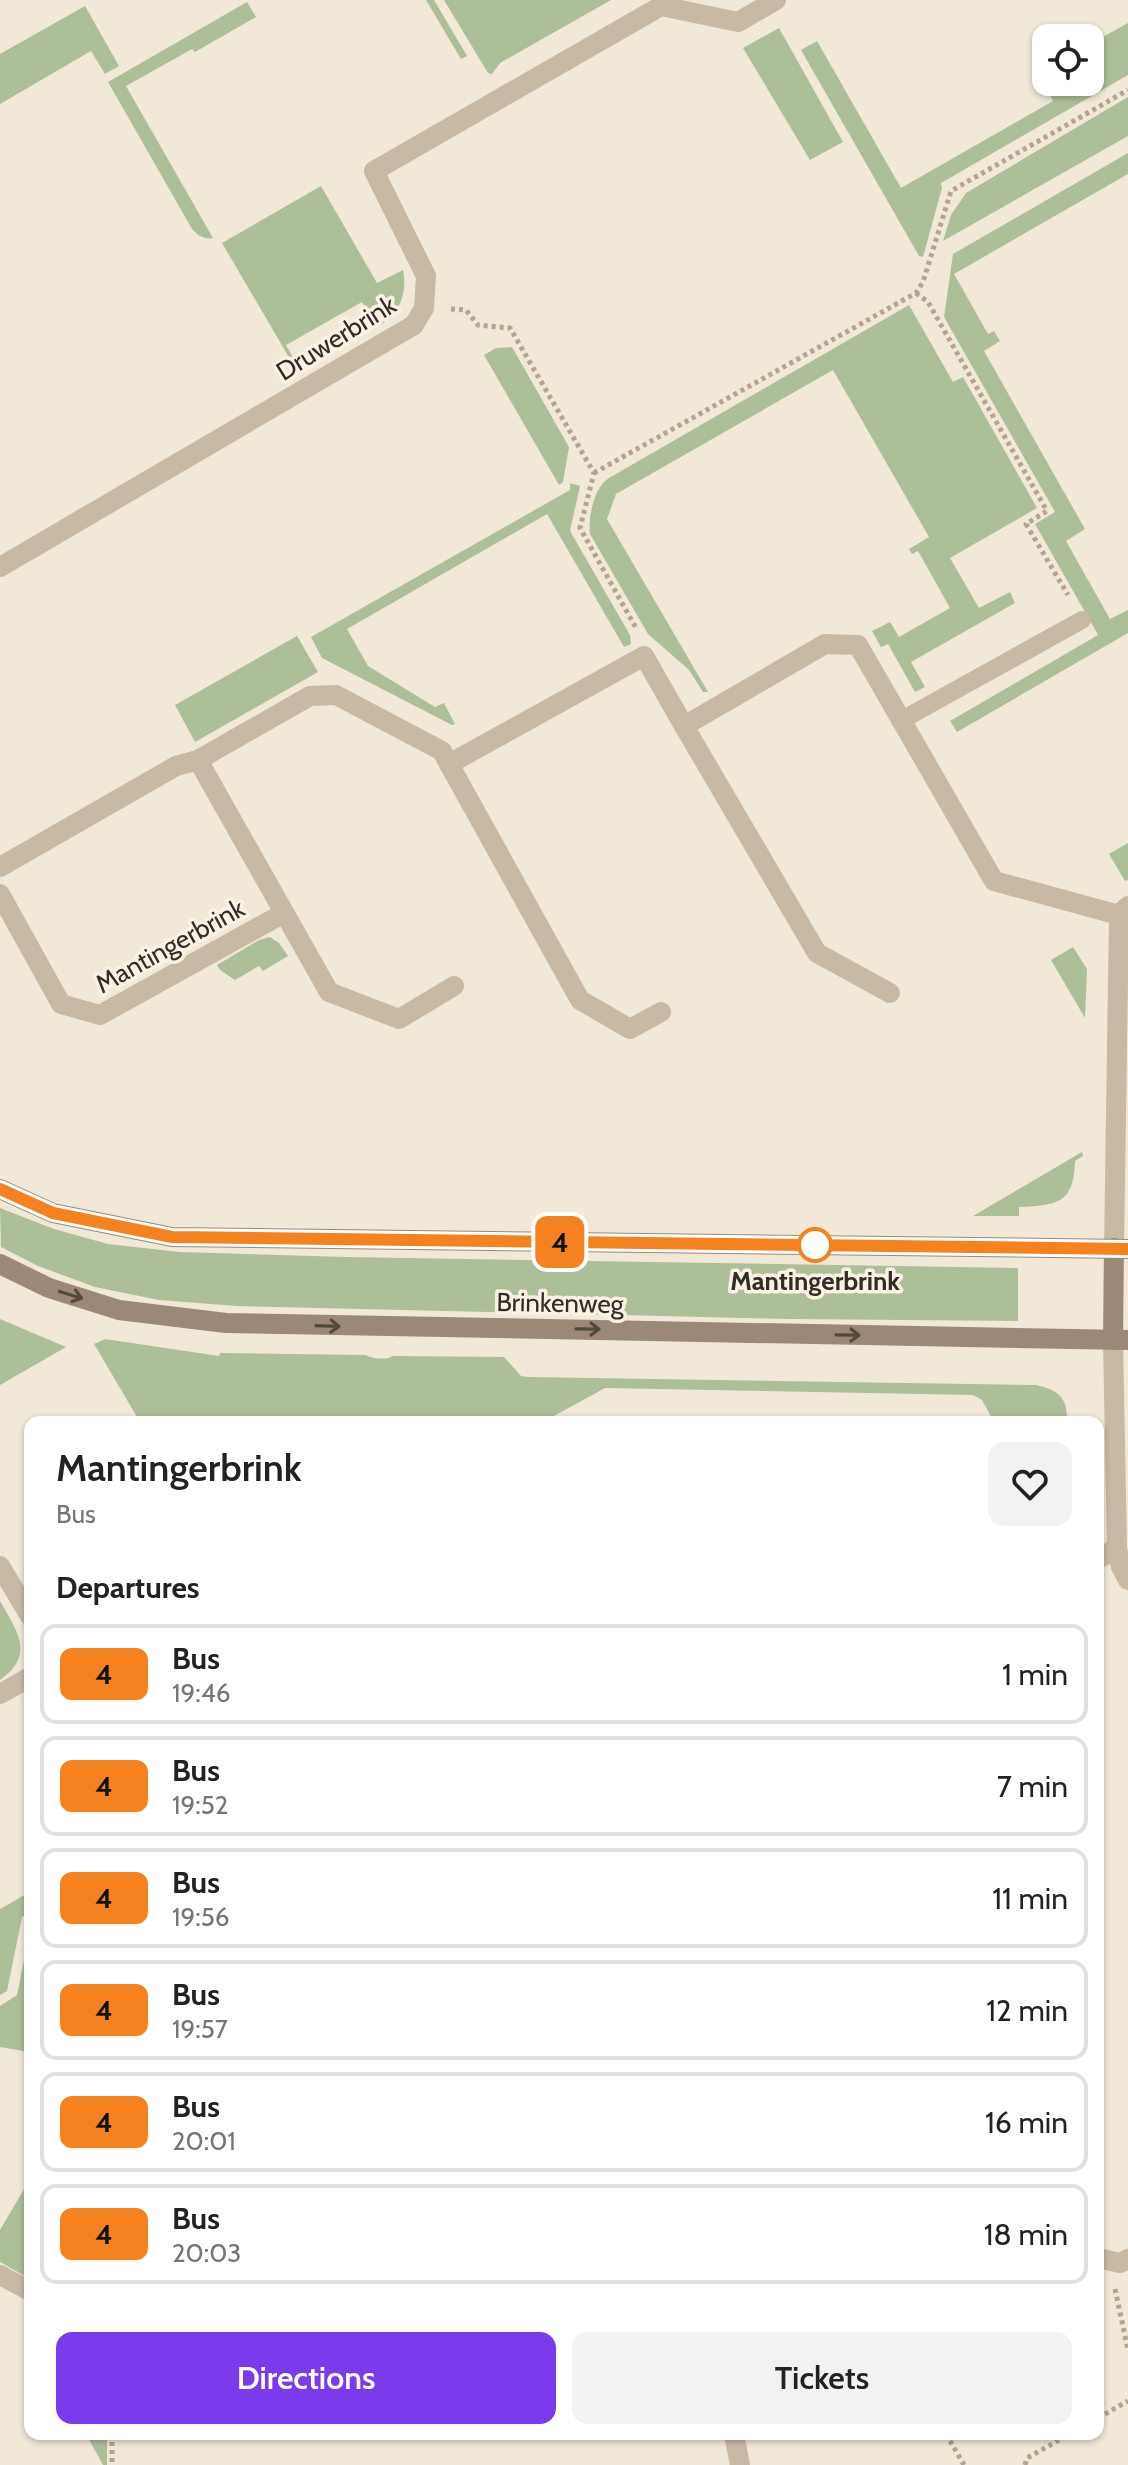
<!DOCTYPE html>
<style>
:root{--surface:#fff;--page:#f2f2f2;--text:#222;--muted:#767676;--line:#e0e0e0;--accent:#7c3aed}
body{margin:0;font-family:Cabin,sans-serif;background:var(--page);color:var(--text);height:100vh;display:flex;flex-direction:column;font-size:30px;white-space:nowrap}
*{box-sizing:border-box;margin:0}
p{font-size:26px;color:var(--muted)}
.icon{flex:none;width:44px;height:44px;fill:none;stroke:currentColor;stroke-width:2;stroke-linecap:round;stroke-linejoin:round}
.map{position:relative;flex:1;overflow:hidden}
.details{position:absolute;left:24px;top:1416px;width:1080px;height:1024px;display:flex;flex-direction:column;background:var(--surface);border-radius:16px;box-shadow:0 2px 6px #0004}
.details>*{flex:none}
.badge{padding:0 16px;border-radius:12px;font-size:28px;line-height:52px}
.controls{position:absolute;left:1032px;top:24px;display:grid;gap:16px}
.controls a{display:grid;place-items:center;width:72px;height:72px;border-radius:16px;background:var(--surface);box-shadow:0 2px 6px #0004;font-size:40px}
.map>.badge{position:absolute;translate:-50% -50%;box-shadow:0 0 0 4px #fff}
h2{padding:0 32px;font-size:30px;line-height:72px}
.round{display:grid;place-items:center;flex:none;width:84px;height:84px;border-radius:16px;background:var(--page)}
.summary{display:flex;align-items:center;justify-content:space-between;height:136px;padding:0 32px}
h1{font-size:38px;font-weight:600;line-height:60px}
.cta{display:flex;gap:16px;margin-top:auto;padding:16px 32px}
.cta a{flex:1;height:92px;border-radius:16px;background:var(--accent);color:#fff;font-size:32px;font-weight:600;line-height:92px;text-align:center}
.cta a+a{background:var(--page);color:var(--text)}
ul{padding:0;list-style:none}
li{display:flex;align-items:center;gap:24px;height:100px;margin:0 16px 12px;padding:0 16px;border:4px solid var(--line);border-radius:16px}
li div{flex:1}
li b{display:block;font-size:30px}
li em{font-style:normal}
li .badge{min-width:88px;font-weight:700;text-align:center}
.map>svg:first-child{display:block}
.green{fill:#adbf98}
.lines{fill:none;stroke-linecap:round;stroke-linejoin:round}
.path{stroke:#b4a38e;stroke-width:5;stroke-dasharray:4 4;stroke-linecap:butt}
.lane{stroke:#c8b9a4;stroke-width:18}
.street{stroke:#c8b9a4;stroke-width:20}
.secondary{stroke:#9c8876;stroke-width:20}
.oneway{stroke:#53483e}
.line-casing{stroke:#fff;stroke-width:18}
.line{stroke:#f58220;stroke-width:12}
.stop-dot{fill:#fff;stroke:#f58220;stroke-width:4}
.labels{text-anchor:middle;stroke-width:7;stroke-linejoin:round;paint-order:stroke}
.street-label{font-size:26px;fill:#342c26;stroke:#f9f2e4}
.stop-label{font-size:26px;font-weight:bold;fill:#342c26;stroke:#f9f2e4}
</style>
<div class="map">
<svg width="1128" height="2465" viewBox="0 0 1128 2465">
<rect width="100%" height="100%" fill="#f1e8d8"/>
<g class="green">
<polygon points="426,0 434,0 467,56 461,59"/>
<polygon points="444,0 611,0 500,63 492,74 488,73"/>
<path d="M247,2L256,17L195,52L192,49L126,86L213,238C205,240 197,235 192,229L108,82Z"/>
<polygon points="85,6 119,66 105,74 91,51 0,104 0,54"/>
<polygon points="1128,23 1128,75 941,183 942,188 923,257 919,256 801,50 817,41 901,188 1053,101 1037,72 1046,68 1046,82 1090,82 1090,44"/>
<polygon points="779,28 843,142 810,160 743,48"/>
<polygon points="1128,97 1128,136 943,241 951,215 966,193"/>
<polygon points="1128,153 1128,174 954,274 988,334 994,331 1000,341 984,351 1085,529 1066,541 1110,619 1128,610 1128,633 957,732 950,721 1098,635 1035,524 1055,512 944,317 953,254"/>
<path d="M321,186L377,283L403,270C408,295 399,314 377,327L362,302L286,345L300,370L297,371L222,243Z"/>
<path d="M909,305L953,382L963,377L1037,508L950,558L979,608L1010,592L1015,603L911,662L925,687L915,692L888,644L881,647L872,631L890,622L899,637L950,608L918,551L912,554L909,549L929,537L833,370L616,494L607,519L708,692H703L689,670L648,634L590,534C588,517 594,487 609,478Z"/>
<polygon points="512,347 569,447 563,482 559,485 484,355 496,348"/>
<polygon points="570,483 580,486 570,531 630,635 631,644 624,647 547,514 347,629 368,666 435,707 444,703 455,724 452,725 322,658 311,637 570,490"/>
<polygon points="297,636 318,672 195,742 175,705"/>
<polygon points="1128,843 1128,880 1125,881 1109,854"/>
<polygon points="270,937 279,943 288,956 263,971 259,966 235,980 220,970 217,965 259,940"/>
<polygon points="1073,947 1087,969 1085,1018 1051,960"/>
<path d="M1082,1152L1083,1156L1075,1161C1074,1204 1057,1205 1019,1207V1216H973Z"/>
<polygon points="0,1208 54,1229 108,1244 179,1252 346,1257 1018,1268 1018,1321 790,1319 237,1306 159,1300 95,1287 38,1266 1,1247"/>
<polygon points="0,1319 66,1347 0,1385"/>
<path d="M105,1339L219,1356L220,1353L366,1355C372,1359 387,1360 393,1356L504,1357L521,1376L528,1377L1036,1385C1059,1390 1068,1398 1067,1422H994L982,1400L973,1395L605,1388L543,1422H140L94,1344Z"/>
<path d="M0,1601C17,1631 36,1655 0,1680Z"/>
<polygon points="30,1892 30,1913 22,1917 7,1991 0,1995 0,1909"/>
<polygon points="30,1930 30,2063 23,2051 0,2047 0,2006 17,1995"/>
<polygon points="30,2179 30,2279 0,2262 0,2230"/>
<polygon points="86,2434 107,2434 107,2465 103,2465"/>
</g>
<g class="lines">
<g class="path">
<polyline points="916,293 928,302 1047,511 1026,524 1068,595"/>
<polyline points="451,309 466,310 478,325 510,328 594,473 580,528 636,628"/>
<polyline points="594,473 916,293 923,282 951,191 1128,90"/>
<polyline points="1115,2289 1128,2350"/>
<polyline points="1098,2418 1128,2401"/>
<polyline points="112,2434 112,2465"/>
<polyline points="946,2434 964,2465"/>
<polyline points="1025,2465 1027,2458 1070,2434"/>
</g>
<polyline class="lane" points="900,721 1082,620"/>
<g class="street">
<polyline points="0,567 414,325 424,308 426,276 374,171 661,6 738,22 776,0"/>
<polyline points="684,726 817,953 890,993"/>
<polyline points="198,760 329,992 399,1019 454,986"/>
<polyline points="449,764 580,1000 630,1029 661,1012"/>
<polyline points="0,867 176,766 198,760 310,696 336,695 442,751 449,764 644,656 684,726 825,644 858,645 994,881 1119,915 1128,906"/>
<polyline points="0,894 61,1004 100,1015 284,913"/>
<polyline points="1114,1248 1119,915"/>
<polyline points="1113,1340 1117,1548 1121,1567 1128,1580"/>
<polyline points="1098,1559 1117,1548"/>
<polyline points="0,1566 30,1616"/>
<polyline points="0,1694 30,1677"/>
<polyline points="1098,2258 1120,2263 1128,2259"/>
<polyline points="0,2275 30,2291"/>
<polyline points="734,2434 740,2465"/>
</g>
<g class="secondary">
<polyline points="0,1189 53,1213 172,1237 1128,1249"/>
<polyline points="0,1264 49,1288 119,1310 226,1323 1128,1340"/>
<polyline points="1113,1340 1114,1248"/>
</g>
</g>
<defs><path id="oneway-shaft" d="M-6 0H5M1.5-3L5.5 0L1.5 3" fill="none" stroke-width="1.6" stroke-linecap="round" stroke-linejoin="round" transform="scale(2)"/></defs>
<g class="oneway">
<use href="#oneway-shaft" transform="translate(71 1295) rotate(17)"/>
<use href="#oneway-shaft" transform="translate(328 1326) rotate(2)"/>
<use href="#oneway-shaft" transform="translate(588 1329) rotate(1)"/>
<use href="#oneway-shaft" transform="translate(848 1335) rotate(1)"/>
</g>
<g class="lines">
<defs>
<polyline id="line" points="0,1189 53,1213 172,1237 1128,1249"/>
</defs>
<use href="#line" class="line-casing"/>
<use href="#line" class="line"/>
</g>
<circle class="stop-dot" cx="815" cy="1245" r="16"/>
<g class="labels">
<g class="street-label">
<text transform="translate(336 338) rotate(-32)" y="9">Druwerbrink</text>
<text transform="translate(170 946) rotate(-29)" y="9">Mantingerbrink</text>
<text transform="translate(560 1303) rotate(1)" y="9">Brinkenweg</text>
</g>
<g class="stop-label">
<text x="815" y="1290">Mantingerbrink</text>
</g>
</g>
</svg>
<div class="controls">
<a><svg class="icon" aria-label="locate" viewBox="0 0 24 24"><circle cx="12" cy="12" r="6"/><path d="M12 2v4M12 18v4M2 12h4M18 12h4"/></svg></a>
</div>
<b class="badge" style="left:560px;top:1242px;background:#f58220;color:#111">4</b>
<section class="details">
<div class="summary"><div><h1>Mantingerbrink</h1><p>Bus</p></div><a class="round"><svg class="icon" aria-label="heart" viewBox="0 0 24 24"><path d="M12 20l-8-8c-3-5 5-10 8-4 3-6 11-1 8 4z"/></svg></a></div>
<h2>Departures</h2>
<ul>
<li><span class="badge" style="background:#f58220;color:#111">4</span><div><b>Bus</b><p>19:46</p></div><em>1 min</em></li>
<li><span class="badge" style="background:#f58220;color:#111">4</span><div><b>Bus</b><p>19:52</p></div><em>7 min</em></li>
<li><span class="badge" style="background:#f58220;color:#111">4</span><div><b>Bus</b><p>19:56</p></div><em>11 min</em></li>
<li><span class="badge" style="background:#f58220;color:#111">4</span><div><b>Bus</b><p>19:57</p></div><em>12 min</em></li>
<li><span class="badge" style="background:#f58220;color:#111">4</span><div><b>Bus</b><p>20:01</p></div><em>16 min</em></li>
<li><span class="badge" style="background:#f58220;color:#111">4</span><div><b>Bus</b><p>20:03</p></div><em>18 min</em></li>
</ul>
<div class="cta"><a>Directions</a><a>Tickets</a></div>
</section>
</div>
